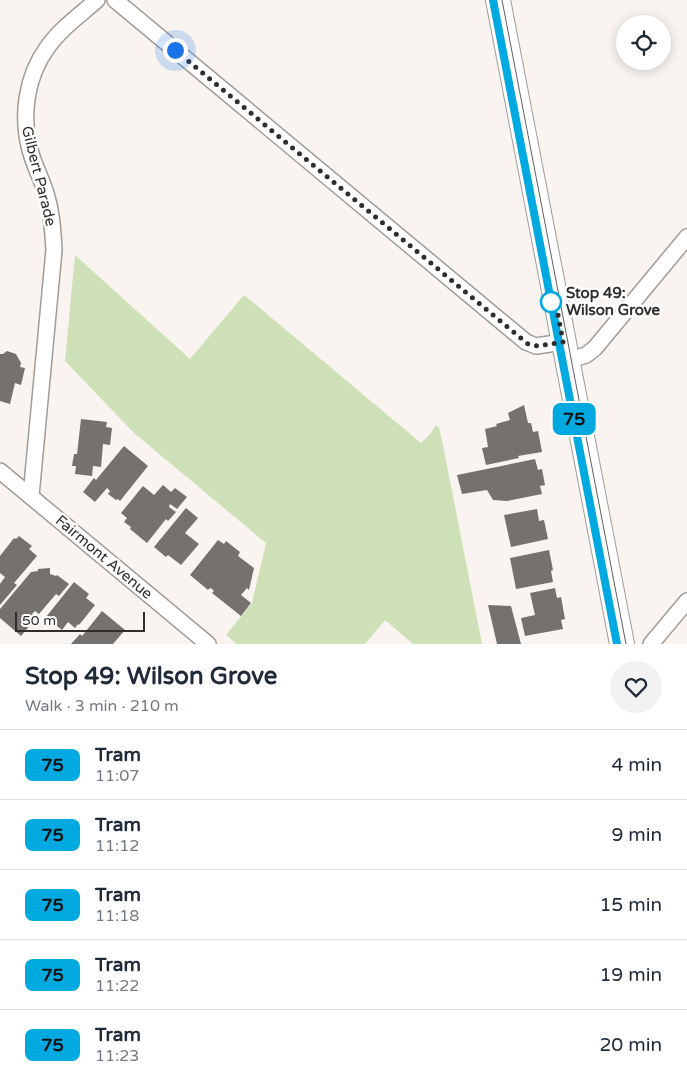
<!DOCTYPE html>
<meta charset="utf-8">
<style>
:root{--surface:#fff;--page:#f2f2f3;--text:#1f2937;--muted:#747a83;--line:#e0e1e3}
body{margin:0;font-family:"Varela Round",sans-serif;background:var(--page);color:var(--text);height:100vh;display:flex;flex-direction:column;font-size:19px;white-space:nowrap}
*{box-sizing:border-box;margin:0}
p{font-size:16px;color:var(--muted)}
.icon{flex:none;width:28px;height:28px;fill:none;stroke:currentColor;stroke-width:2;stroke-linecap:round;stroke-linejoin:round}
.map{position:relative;height:644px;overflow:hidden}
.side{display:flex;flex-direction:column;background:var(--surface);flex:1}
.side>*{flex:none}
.badge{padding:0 10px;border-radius:8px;font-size:18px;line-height:32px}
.controls{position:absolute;left:616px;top:15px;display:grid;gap:10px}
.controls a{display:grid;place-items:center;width:55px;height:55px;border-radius:50%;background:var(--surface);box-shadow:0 2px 12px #0003;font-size:25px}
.scale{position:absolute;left:15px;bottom:12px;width:130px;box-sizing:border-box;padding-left:5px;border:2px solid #302e2c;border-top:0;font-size:14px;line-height:18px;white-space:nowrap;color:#302e2c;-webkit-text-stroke:4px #fff;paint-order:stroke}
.you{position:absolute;width:25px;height:25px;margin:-12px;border:4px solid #fff;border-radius:50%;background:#1a73e8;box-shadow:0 0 0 8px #1a73e833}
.map>.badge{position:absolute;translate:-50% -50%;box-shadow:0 0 0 2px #fff}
.round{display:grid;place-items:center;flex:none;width:52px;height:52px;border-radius:26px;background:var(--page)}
.summary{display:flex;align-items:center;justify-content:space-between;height:85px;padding:0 25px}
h1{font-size:24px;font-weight:700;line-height:38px}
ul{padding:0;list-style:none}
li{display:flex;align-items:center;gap:15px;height:70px;padding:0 25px;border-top:1px solid var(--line)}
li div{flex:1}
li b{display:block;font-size:19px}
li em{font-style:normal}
li .badge{min-width:55px;font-weight:700;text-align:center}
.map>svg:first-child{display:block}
.green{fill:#cee0b7}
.building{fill:#75716e}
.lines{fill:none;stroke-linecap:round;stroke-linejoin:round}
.minor-casing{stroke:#a09c99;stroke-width:18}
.primary-casing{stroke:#a09c99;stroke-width:26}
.minor{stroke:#fff;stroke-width:15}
.primary{stroke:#fff;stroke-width:24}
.tram{stroke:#62605d;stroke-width:1}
.line-casing{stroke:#fff;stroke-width:11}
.line{stroke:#00a9e0;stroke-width:8}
.walk{stroke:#302e2c;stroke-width:5;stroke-dasharray:0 9}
.stop-dot{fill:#fff;stroke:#00a9e0;stroke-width:2.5}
.labels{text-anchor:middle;stroke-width:5;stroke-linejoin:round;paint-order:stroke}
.street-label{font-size:15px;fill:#302e2c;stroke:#fff}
.stop-label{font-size:15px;font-weight:bold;fill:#302e2c;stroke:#fff;text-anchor:start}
</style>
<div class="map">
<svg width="687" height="644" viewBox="0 0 687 644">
<rect width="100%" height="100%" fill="#f9f4f0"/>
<polygon class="green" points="75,255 190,359 244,295 421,443 430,434 436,425 439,428 442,440 482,644 413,644 385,620 365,644 237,644 226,635 252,603 266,543 134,433 65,361"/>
<g class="building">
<polygon points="7,351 16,354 21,363 20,367 25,368 21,385 15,383 10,404 0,401 0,354 3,354"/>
<polygon points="524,405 528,423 531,423 533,432 538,431 542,452 518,456 519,458 486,465 482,448 488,447 485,429 497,426 496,424 510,420 508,413"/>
<polygon points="81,419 107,422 106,427 112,428 110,445 103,444 101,467 93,466 92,476 75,474 76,466 72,466 74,454 77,454"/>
<polygon points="124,446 148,466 120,501 118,499 116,500 108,494 110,491 107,488 95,502 83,492 94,478 96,480"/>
<polygon points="535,459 538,470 542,469 545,485 540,486 542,494 507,501 493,500 487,490 462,494 457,475"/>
<polygon points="163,485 171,492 175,488 187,497 177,509 170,504 169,507 176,512 168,521 166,519 147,543 130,529 131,527 124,522 127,518 121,513 143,486 154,495"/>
<polygon points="186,508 198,518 185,533 199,544 181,565 168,555 166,557 154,547"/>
<polygon points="537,509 539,521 544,520 548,539 511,547 504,515"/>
<polygon points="19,536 32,546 29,549 37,556 14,583 17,585 0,605 0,584 5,577 0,573 0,556 14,538 16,539"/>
<polygon points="218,540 224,544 226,541 240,552 238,556 254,568 249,590 247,588 241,595 251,603 241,616 212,593 214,591 212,589 210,588 208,590 190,575"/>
<polygon points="549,550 553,570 551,571 553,582 516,589 510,558"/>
<polygon points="50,568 50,574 56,576 57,575 69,584 59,596 56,594 39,614 35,611 32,614 36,618 21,636 0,618 0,609 31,572 38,571 38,569"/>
<polygon points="74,582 89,594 86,598 95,605 79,625 78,624 75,628 68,622 62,630 46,617"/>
<polygon points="555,588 557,598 561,597 565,619 561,620 563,629 525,636 521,618 535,615 530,593"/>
<polygon points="488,605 511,606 521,644 497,644"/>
<polygon points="102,611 125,630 113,644 71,644 80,634 82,636"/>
</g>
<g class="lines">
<defs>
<g id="minor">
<polyline points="115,0 526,342 536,346 563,342"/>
<polyline points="567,361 586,355 595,348 687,237"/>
<polyline points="0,471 208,644"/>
<path d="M31,496L54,250C53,232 52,214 47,197C43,181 34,166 30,150C21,116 26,77 47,48C60,29 80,15 97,0"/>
<polyline points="651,644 687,601"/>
</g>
<polyline id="primary" points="498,0 622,644"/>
</defs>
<use href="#minor" class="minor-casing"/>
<use href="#primary" class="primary-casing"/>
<use href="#minor" class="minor"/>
<use href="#primary" class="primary"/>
<g class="tram">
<polyline points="493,0 617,644"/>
<polyline points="502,0 626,644"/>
</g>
</g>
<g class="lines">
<defs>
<polyline id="line" points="493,0 617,644"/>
</defs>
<use href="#line" class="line-casing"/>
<use href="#line" class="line"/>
<polyline class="walk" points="175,50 528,344 538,346 563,342 556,304 551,302"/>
</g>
<circle class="stop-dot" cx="551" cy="302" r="10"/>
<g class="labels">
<g class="street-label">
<text transform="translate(39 176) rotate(76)" y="5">Gilbert Parade</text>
<text transform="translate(104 557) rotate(40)" y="5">Fairmont Avenue</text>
</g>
<g class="stop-label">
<text x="566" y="298">Stop 49:<tspan x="566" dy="17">Wilson Grove</tspan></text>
</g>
</g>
</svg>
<div class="controls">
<a><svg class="icon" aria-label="locate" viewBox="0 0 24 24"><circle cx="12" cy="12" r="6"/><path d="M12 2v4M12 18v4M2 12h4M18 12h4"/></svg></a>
</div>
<div class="scale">50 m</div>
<div class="you" style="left:175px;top:50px"></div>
<b class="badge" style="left:574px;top:419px;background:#00a9e0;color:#111">75</b>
</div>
<section class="side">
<div class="summary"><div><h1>Stop 49: Wilson Grove</h1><p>Walk · 3 min · 210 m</p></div><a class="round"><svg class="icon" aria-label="heart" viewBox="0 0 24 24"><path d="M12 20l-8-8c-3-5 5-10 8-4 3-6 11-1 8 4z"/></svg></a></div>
<ul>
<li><span class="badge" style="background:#00a9e0;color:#111">75</span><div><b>Tram</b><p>11:07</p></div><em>4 min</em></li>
<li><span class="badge" style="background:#00a9e0;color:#111">75</span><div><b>Tram</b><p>11:12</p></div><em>9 min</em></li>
<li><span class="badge" style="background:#00a9e0;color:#111">75</span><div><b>Tram</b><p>11:18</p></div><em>15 min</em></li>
<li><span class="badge" style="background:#00a9e0;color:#111">75</span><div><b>Tram</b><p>11:22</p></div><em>19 min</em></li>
<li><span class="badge" style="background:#00a9e0;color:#111">75</span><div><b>Tram</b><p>11:23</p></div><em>20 min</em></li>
</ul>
</section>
